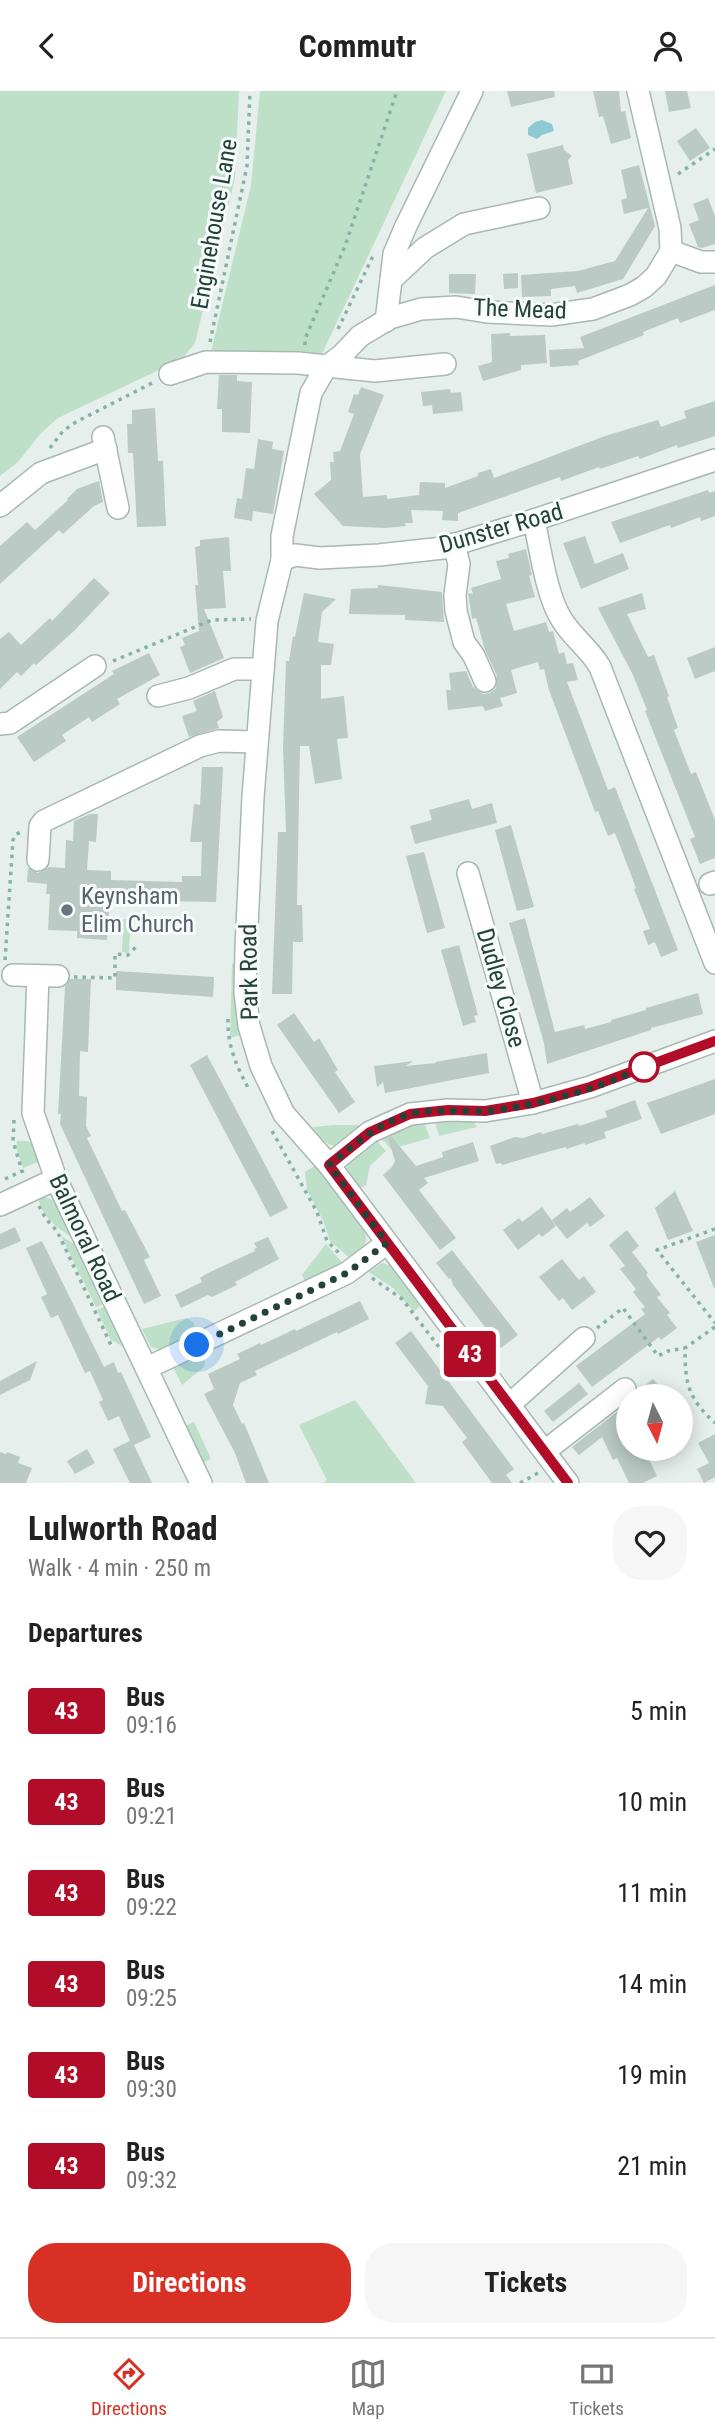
<!DOCTYPE html>
<meta charset="utf-8">
<style>
:root{--surface:#fff;--page:#f6f6f6;--text:#222;--muted:#767676;--line:#e0e0e0;--accent:#d93025}
body{margin:0;font-family:"Roboto Condensed",sans-serif;background:var(--page);color:var(--text);height:100vh;display:flex;flex-direction:column;font-size:26px;white-space:nowrap}
*{box-sizing:border-box;margin:0}
p{font-size:23px;color:var(--muted)}
.icon{flex:none;width:38px;height:38px;fill:none;stroke:currentColor;stroke-width:2;stroke-linecap:round;stroke-linejoin:round}
.map{position:relative;height:1392px;overflow:hidden}
.sheet{display:flex;flex-direction:column;background:var(--surface);flex:1}
.sheet>*{flex:none}
.badge{padding:0 14px;border-radius:5px;font-size:24px;line-height:46px}
.needle{width:46px;rotate:174deg}
.buttons{position:absolute;left:616px;top:1293px;display:grid;gap:14px}
.buttons a{display:grid;place-items:center;width:77px;height:77px;border-radius:50%;background:var(--surface);box-shadow:0 4px 18px #0003;font-size:35px}
.you{position:absolute;width:35px;height:35px;margin:-18px;border:5px solid #fff;border-radius:50%;background:#1a73e8;box-shadow:0 0 0 10px #1a73e833}
.map>.badge{position:absolute;translate:-50% -50%;box-shadow:0 0 0 4px #fff}
h2{padding:0 28px;font-size:26px;line-height:63px}
.round{display:grid;place-items:center;flex:none;width:74px;height:74px;border-radius:28px;background:var(--page)}
.overview{display:flex;align-items:center;justify-content:space-between;height:119px;padding:0 28px}
h1{font-size:33px;font-weight:700;line-height:52px}
.primary-button{display:flex;gap:14px;margin-top:auto;padding:14px 28px}
.primary-button a{flex:1;height:80px;border-radius:28px;background:var(--accent);color:#fff;font-size:28px;font-weight:700;line-height:80px;text-align:center}
.primary-button a+a{background:var(--page);color:var(--text)}
ul{padding:0;list-style:none}
li{display:flex;align-items:center;gap:21px;height:91px;padding:0 28px}
li div{flex:1}
li b{display:block;font-size:26px}
li em{font-style:normal}
li .badge{min-width:77px;font-weight:700;text-align:center}
header{display:flex;justify-content:space-between;align-items:center;height:91px;padding:0 28px;background:var(--surface);font-size:32px;font-weight:700}
.tab-bar{display:flex;justify-content:space-around;align-items:center;height:98px;border-top:2px solid var(--line);background:var(--surface);font-size:19px;color:var(--muted)}
.tab-bar a{display:grid;justify-items:center;gap:4px}
.tab-bar .current{color:var(--accent)}
.map>svg:first-child{display:block}
.green{fill:#bfe0c8}
.water{fill:#8ec9d4}
.building{fill:#bbcac4}
.lines{fill:none;stroke-linecap:round;stroke-linejoin:round}
.minor-casing{stroke:#a8b8b2;stroke-width:24}
.path{stroke:#86b3a5;stroke-width:3.5;stroke-dasharray:3.5 5;stroke-linecap:butt}
.minor{stroke:#fff;stroke-width:21}
.line-casing{stroke:#fff;stroke-width:16}
.line{stroke:#b10d28;stroke-width:10}
.walk{stroke:#24423a;stroke-width:7;stroke-dasharray:0 12.6}
.worship-dot{fill:#6b7280;stroke:#f7fbf9;stroke-width:2.5}
.stop-dot{fill:#fff;stroke:#b10d28;stroke-width:3.5}
.labels{text-anchor:middle;stroke-width:6;stroke-linejoin:round;paint-order:stroke}
.street-label{font-size:24px;fill:#24423a;stroke:#f7fbf9}
.worship-label{font-size:24px;fill:#5b616d;stroke:#f7fbf9;text-anchor:start}
</style>
<header><svg class="icon" aria-label="back" viewBox="0 0 24 24"><path d="M15 5l-7 7 7 7"/></svg>Commutr<svg class="icon" aria-label="person" viewBox="0 0 24 24"><circle cx="12" cy="8" r="4"/><path d="M4 21q1-7 8-7t8 7"/></svg></header>
<div class="map">
<svg width="715" height="1392" viewBox="0 0 715 1392">
<rect width="100%" height="100%" fill="#e6efeb"/>
<g class="green">
<polygon points="0,0 239,0 235,87 195,252 182,268 58,327 40,343 18,371 0,385"/>
<polygon points="260,0 446,0 320,267 211,261 251,94"/>
<polygon points="123,828 180,830 180,832 131,830 129,860 128,862 122,861"/>
<polygon points="234,871 237,872 243,943 230,947 232,874"/>
<polygon points="472,1027 477,1036 439,1045 434,1028"/>
<polygon points="423,1029 430,1047 391,1058 379,1045"/>
<path d="M334,1034H363L339,1054C326,1057 320,1045 312,1036Z"/>
<path d="M375,1048L386,1060L370,1075L366,1094L356,1100C335,1072 354,1064 375,1048Z"/>
<polygon points="17,1050 27,1050 36,1053 42,1069 23,1077 16,1056"/>
<path d="M317,1073C330,1090 365,1127 366,1147C366,1157 361,1163 353,1170L330,1150L323,1129L307,1099L305,1081Z"/>
<path d="M45,1106L58,1111L75,1148C59,1139 42,1126 39,1109Z"/>
<polygon points="61,1145 81,1157 107,1212 96,1216"/>
<polygon points="326,1153 345,1175 306,1193 302,1184"/>
<polygon points="382,1172 392,1175 421,1214 414,1221 393,1197 369,1181"/>
<polygon points="108,1214 127,1255 124,1256 111,1249 97,1219"/>
<polygon points="186,1227 193,1231 199,1245 162,1259 151,1256 142,1238"/>
<polygon points="201,1260 205,1268 204,1276 182,1294 172,1274"/>
<polygon points="355,1309 416,1392 322,1392 327,1389 299,1334"/>
<polygon points="194,1331 211,1368 203,1372 185,1335"/>
</g>
<polygon class="water" points="542,29 552,33 554,40 542,44 537,48 528,44 528,37 535,31"/>
<g class="building">
<polygon points="507,0 554,0 555,6 511,16"/>
<polygon points="593,0 619,0 621,21 625,20 631,47 611,53 603,25 599,26"/>
<polygon points="665,0 687,0 691,17 669,21"/>
<polygon points="696,37 710,57 690,70 677,50"/>
<polygon points="563,54 564,59 572,65 568,69 573,93 536,102 527,63"/>
<polygon points="639,74 655,135 623,188 577,202 575,195 551,198 551,205 522,206 521,184 578,180 615,170 648,117 624,123 621,109 627,107 621,79"/>
<polygon points="708,107 715,125 715,153 702,157 698,156 689,133 699,129 693,113"/>
<polygon points="518,182 518,197 504,198 503,183"/>
<polygon points="449,183 476,183 475,203 449,202"/>
<polygon points="715,194 715,219 680,232 678,227 643,241 644,244 578,270 579,274 550,276 549,259 584,257 580,246"/>
<polygon points="510,242 510,245 545,244 547,272 521,274 521,279 483,290 478,275 492,271 491,243"/>
<polygon points="219,284 237,284 237,290 252,291 250,342 222,341 222,318 217,318"/>
<polygon points="361,296 384,304 360,363 363,406 387,404 387,408 419,404 420,391 445,392 445,397 478,385 478,382 491,378 494,387 605,345 658,329 661,336 686,327 684,320 715,310 715,345 678,357 677,354 640,368 638,365 600,378 599,376 561,390 560,386 458,422 458,430 442,429 443,420 411,419 413,432 405,432 406,435 385,437 343,435 314,403 331,389 330,371 334,371 333,361 340,360 354,323 348,321 354,303 358,304"/>
<polygon points="450,298 451,302 461,301 463,320 433,323 432,314 423,315 421,301"/>
<polygon points="155,317 158,370 163,370 166,435 137,436 133,362 128,362 127,333 132,333 132,319"/>
<polygon points="258,348 273,351 272,358 284,360 273,423 253,420 252,430 234,427 237,407 242,408 246,377 254,378"/>
<polygon points="99,390 103,411 94,415 63,443 59,439 0,493 0,455 27,431 35,439 68,409 67,408 77,398"/>
<polygon points="708,399 709,402 715,400 715,425 701,430 700,426 671,437 670,434 620,452 611,431"/>
<polygon points="585,445 595,473 623,462 629,478 581,498 563,452"/>
<polygon points="229,446 231,480 223,480 226,517 204,518 224,567 190,582 180,556 185,554 182,547 199,540 195,494 198,494 195,456 200,455 200,449"/>
<polygon points="526,458 532,484 529,485 535,506 506,513 514,540 546,531 549,541 553,540 559,563 564,561 567,573 573,572 578,589 567,591 608,699 615,696 678,859 661,866 655,851 648,854 643,840 650,838 634,798 636,797 615,742 608,745 598,720 595,721 549,599 544,578 540,579 538,571 511,579 517,602 500,607 503,615 485,620 483,615 448,619 446,599 451,599 449,582 466,580 473,596 483,603 490,602 496,597 497,585 485,559 476,527 472,528 468,502 473,503 471,497 501,488 496,470 509,467 508,463"/>
<polygon points="94,487 110,502 74,540 36,574 34,572 21,585 17,581 0,598 0,548 9,541 21,554 50,527 52,530"/>
<polygon points="378,494 442,501 444,531 405,529 405,524 349,523 351,498 378,497"/>
<polygon points="304,502 336,508 322,521 318,551 334,553 331,574 321,574 321,608 344,605 348,647 337,648 342,688 315,693 309,655 300,655 297,814 302,814 303,851 293,851 292,903 272,903 278,741 286,741 283,657 286,570 289,570 293,545 295,546"/>
<polygon points="642,502 646,518 627,523 648,566 654,564 669,605 667,606 678,637 674,639 691,683 696,681 715,729 715,767 700,773 690,748 695,746 645,620 647,619 633,584 598,517"/>
<polygon points="715,556 715,580 695,588 687,567"/>
<polygon points="149,562 160,584 117,608 120,613 92,631 89,626 62,644 66,650 34,671 17,646 114,583 112,580"/>
<polygon points="215,600 223,626 217,631 219,637 189,646 182,625 197,620 193,610"/>
<polygon points="202,676 223,676 216,811 110,809 107,849 77,847 77,840 48,839 50,803 46,803 47,793 27,791 28,777 38,782 49,776 65,777 66,749 73,750 74,730 90,723 98,723 96,751 89,750 87,779 111,780 111,789 182,791 182,785 201,785 202,751 190,751 194,713 200,714"/>
<polygon points="469,708 472,718 492,712 497,732 415,753 410,735 432,729 429,719"/>
<polygon points="511,734 534,816 517,820 495,739"/>
<polygon points="424,761 445,837 427,842 406,765"/>
<polygon points="525,827 555,941 584,934 585,938 611,931 611,929 646,919 646,917 698,902 703,923 651,937 651,939 547,973 544,952 509,832"/>
<polygon points="459,854 478,924 474,925 476,931 463,935 441,859"/>
<polygon points="116,880 214,886 213,906 116,899"/>
<polygon points="70,888 91,888 88,961 80,960 79,1005 87,1006 86,1035 91,1045 87,1047 122,1120 125,1119 150,1166 144,1169 161,1205 144,1213 60,1033 61,1023 58,1023 65,896"/>
<polygon points="294,922 314,951 319,947 338,979 335,981 355,1011 339,1022 277,934"/>
<polygon points="487,962 489,982 385,1002 383,991 377,996 374,975 413,970 406,975 436,972 435,971"/>
<polygon points="207,964 288,1117 270,1126 190,974"/>
<polygon points="715,988 715,1023 661,1043 647,1012"/>
<polygon points="635,1009 642,1028 604,1041 606,1047 585,1054 585,1052 566,1058 566,1056 547,1061 502,1074 501,1072 496,1073 490,1055 515,1046 523,1047 541,1041 542,1043 578,1033 579,1035 607,1026 605,1020"/>
<polygon points="392,1046 416,1075 443,1066 442,1061 473,1051 479,1070 424,1087 428,1092 419,1099 456,1147 440,1159 383,1084 392,1076 395,1070 388,1047"/>
<polygon points="675,1100 693,1140 668,1149 655,1117"/>
<polygon points="590,1106 605,1125 590,1136 587,1132 567,1148 552,1129 567,1117 570,1121"/>
<polygon points="542,1116 556,1135 542,1146 539,1143 518,1159 503,1139 519,1127 522,1131"/>
<polygon points="15,1136 21,1150 0,1159 0,1143"/>
<polygon points="627,1139 639,1155 632,1161 648,1182 646,1184 661,1204 657,1206 670,1222 667,1224 677,1237 661,1249 659,1246 592,1296 576,1275 645,1223 641,1218 645,1216 633,1201 636,1198 620,1178 625,1175 609,1154"/>
<polygon points="715,1144 715,1197 714,1197 696,1151"/>
<polygon points="268,1146 279,1168 235,1191 237,1194 212,1206 208,1204 181,1217 175,1204 202,1191 200,1187 208,1182 255,1160 254,1158 257,1157 254,1152"/>
<polygon points="42,1150 104,1276 114,1271 118,1282 121,1281 151,1346 134,1354 152,1392 130,1392 113,1358 130,1350 119,1325 108,1330 99,1311 103,1309 90,1280 85,1282 58,1224 51,1227 41,1206 47,1203 26,1157"/>
<polygon points="452,1159 518,1244 501,1257 453,1194 451,1187 449,1188 436,1172"/>
<polygon points="562,1168 579,1189 584,1185 596,1201 572,1219 563,1207 559,1210 539,1186"/>
<polygon points="360,1210 369,1228 338,1243 337,1241 255,1280 257,1284 240,1292 233,1314 242,1333 244,1332 269,1392 246,1392 235,1362 204,1303 214,1298 208,1283 240,1268 237,1263 260,1252 261,1254 295,1238 296,1240"/>
<polygon points="411,1240 514,1378 506,1384 512,1392 492,1392 462,1351 467,1347 443,1315 425,1313 428,1295 395,1252"/>
<polygon points="37,1270 30,1289 0,1304 0,1290"/>
<polygon points="653,1288 662,1299 654,1306 635,1306 638,1300"/>
<polygon points="579,1292 588,1303 553,1331 544,1320"/>
<polygon points="628,1312 628,1358 644,1358 657,1385 643,1392 629,1392 617,1367 613,1369 602,1346 579,1364 572,1356"/>
<polygon points="715,1343 715,1386 704,1392 697,1378 709,1372 698,1352"/>
<polygon points="87,1358 95,1372 75,1383 67,1370"/>
<polygon points="0,1361 6,1363 7,1361 20,1366 18,1372 32,1377 26,1392 0,1392"/>
</g>
<g class="lines">
<defs>
<g id="minor">
<polyline points="671,160 701,171 715,171"/>
<polyline points="391,189 394,163 406,135 472,0"/>
<polyline points="386,230 391,189 425,157 464,133 539,117"/>
<polyline points="170,283 206,271 298,272 375,280 445,273"/>
<polyline points="103,346 118,417"/>
<polyline points="0,415 41,382 106,358"/>
<path d="M534,429C540,457 547,507 562,529C573,547 589,557 600,576L715,872"/>
<polyline points="454,453 459,473 455,504 456,520 464,551 474,565 485,590"/>
<polyline points="282,469 295,464 320,467 379,464 443,457 534,429 715,369"/>
<polyline points="158,605 189,597 234,578 263,578"/>
<polyline points="0,633 10,632 95,575"/>
<polyline points="38,769 40,735 44,730 200,655 219,650 256,651"/>
<polyline points="468,782 533,1012"/>
<polyline points="710,793 715,791"/>
<polyline points="13,884 58,885"/>
<polyline points="38,885 33,1022 56,1088 201,1392"/>
<polyline points="329,1074 370,1041 410,1023 448,1019 485,1020 533,1012 590,996 715,950"/>
<polyline points="0,1114 56,1088"/>
<polyline points="147,1277 347,1182 387,1152"/>
<polyline points="509,1314 584,1247"/>
<polyline points="545,1360 625,1298"/>
<polyline points="568,1392 329,1074 284,1023 261,975 249,935 245,901 246,858 253,706 267,530 282,469 282,445 311,302 326,276 342,264 360,245 390,227 421,218 456,216 487,221 551,224 593,218 630,204 644,196 656,185 671,160 670,137 638,0"/>
</g>
</defs>
<use href="#minor" class="minor-casing"/>
<g class="path">
<polyline points="678,83 715,58"/>
<polyline points="338,238 374,163"/>
<polyline points="210,251 247,75 250,0"/>
<polyline points="305,254 305,248 345,155 397,0"/>
<polyline points="50,357 63,340 76,331 154,291"/>
<polyline points="113,570 212,529 251,528"/>
<polyline points="5,869 13,749 16,743 21,741"/>
<polyline points="74,886 115,887 115,863 128,864 136,856"/>
<path d="M228,928C227,954 237,977 250,1000"/>
<polyline points="14,1029 13,1050 23,1083"/>
<polyline points="272,1040 317,1121 327,1150 341,1164"/>
<polyline points="5,1088 22,1080"/>
<polyline points="39,1115 46,1128 57,1140 111,1254 114,1255"/>
<polyline points="715,1138 657,1159 715,1232"/>
<polyline points="372,1187 402,1208 439,1256"/>
<path d="M715,1236L685,1257C685,1293 688,1307 715,1332"/>
<polyline points="597,1237 623,1217 658,1265 668,1260 685,1257"/>
<polyline points="520,1392 538,1382"/>
</g>
<use href="#minor" class="minor"/>
</g>
<g class="lines">
<defs>
<polyline id="line" points="568,1392 329,1074 370,1041 410,1023 448,1019 485,1020 533,1012 590,996 715,950"/>
</defs>
<use href="#line" class="line-casing"/>
<use href="#line" class="line"/>
<path class="walk" d="M197,1254L347,1182L387,1152L329,1074C354,1054 378,1032 410,1023C435,1017 461,1021 485,1020C534,1016 603,996 644,976"/>
</g>
<circle class="worship-dot" cx="67" cy="819" r="7"/>
<circle class="stop-dot" cx="644" cy="976" r="14"/>
<g class="labels">
<g class="street-label">
<text transform="translate(214 133) rotate(-80)" y="8">Enginehouse Lane</text>
<text transform="translate(520 218) rotate(2)" y="8">The Mead</text>
<text transform="translate(501 437) rotate(-16)" y="8">Dunster Road</text>
<text transform="translate(249 881) rotate(-91)" y="8">Park Road</text>
<text transform="translate(501 897) rotate(74)" y="8">Dudley Close</text>
<text transform="translate(85 1147) rotate(65)" y="8">Balmoral Road</text>
</g>
<g class="worship-label">
<text x="81" y="813">Keynsham<tspan x="81" dy="28">Elim Church</tspan></text>
</g>
</g>
</svg>
<div class="buttons">
<a><svg class="needle" viewBox="-14 -14 28 28"><path d="M0-13l5 13h-10z" fill="#e53935"/><path d="M0 13l5-13h-10z" fill="#767676"/></svg></a>
</div>
<div class="you" style="left:197px;top:1254px"></div>
<b class="badge" style="left:470px;top:1263px;background:#b10d28;color:#fff">43</b>
</div>
<section class="sheet">
<div class="overview"><div><h1>Lulworth Road</h1><p>Walk · 4 min · 250 m</p></div><a class="round"><svg class="icon" aria-label="heart" viewBox="0 0 24 24"><path d="M12 20l-8-8c-3-5 5-10 8-4 3-6 11-1 8 4z"/></svg></a></div>
<h2>Departures</h2>
<ul>
<li><span class="badge" style="background:#b10d28;color:#fff">43</span><div><b>Bus</b><p>09:16</p></div><em>5 min</em></li>
<li><span class="badge" style="background:#b10d28;color:#fff">43</span><div><b>Bus</b><p>09:21</p></div><em>10 min</em></li>
<li><span class="badge" style="background:#b10d28;color:#fff">43</span><div><b>Bus</b><p>09:22</p></div><em>11 min</em></li>
<li><span class="badge" style="background:#b10d28;color:#fff">43</span><div><b>Bus</b><p>09:25</p></div><em>14 min</em></li>
<li><span class="badge" style="background:#b10d28;color:#fff">43</span><div><b>Bus</b><p>09:30</p></div><em>19 min</em></li>
<li><span class="badge" style="background:#b10d28;color:#fff">43</span><div><b>Bus</b><p>09:32</p></div><em>21 min</em></li>
</ul>
<div class="primary-button"><a>Directions</a><a>Tickets</a></div>
</section>
<nav class="tab-bar">
<a class="current"><svg class="icon" aria-label="directions" viewBox="0 0 24 24"><path d="M12 3l9 9-9 9-9-9zM9 14v-3h6M13 9l2 2-2 2"/></svg>Directions</a>
<a><svg class="icon" aria-label="map" viewBox="0 0 24 24"><path d="M3 6l6-2 6 2 6-2v14l-6 2-6-2-6 2zM9 4v14M15 6v14"/></svg>Map</a>
<a><svg class="icon" aria-label="tickets" viewBox="0 0 24 24"><path d="M3 7h18v10H3zM15 7v10"/></svg>Tickets</a>
</nav>
